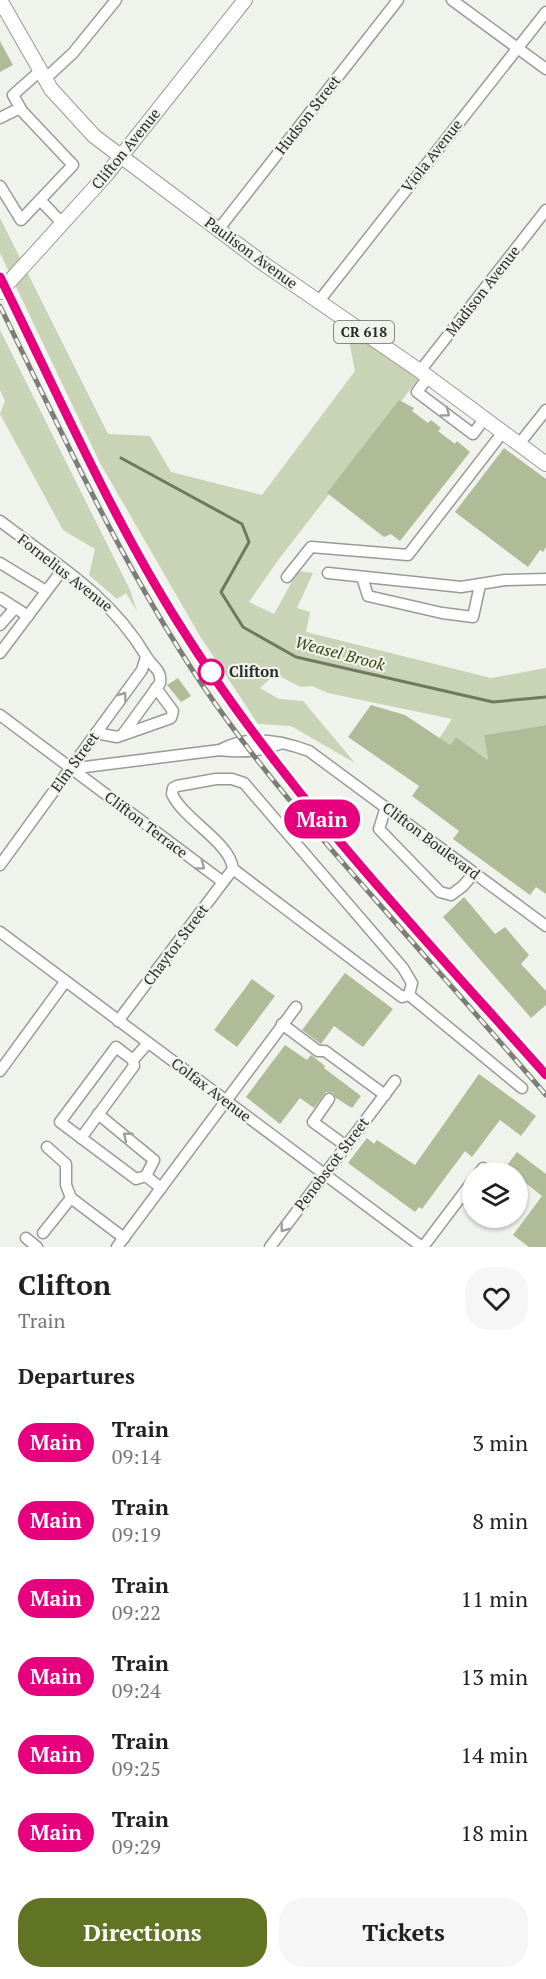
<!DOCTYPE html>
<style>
:root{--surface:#fff;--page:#f6f6f6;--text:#202124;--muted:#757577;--accent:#607424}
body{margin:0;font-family:"PT Serif",serif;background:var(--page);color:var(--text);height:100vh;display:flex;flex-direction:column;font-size:22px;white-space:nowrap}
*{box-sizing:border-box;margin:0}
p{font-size:20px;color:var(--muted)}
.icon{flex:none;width:33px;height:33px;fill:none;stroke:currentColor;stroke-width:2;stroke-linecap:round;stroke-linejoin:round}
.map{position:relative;height:1247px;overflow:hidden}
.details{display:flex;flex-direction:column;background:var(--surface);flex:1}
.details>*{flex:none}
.badge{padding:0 12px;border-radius:20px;font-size:21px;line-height:39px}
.controls{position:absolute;left:462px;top:1162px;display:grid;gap:12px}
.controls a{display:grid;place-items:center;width:66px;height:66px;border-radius:50%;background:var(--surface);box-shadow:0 2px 4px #0004;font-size:30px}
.map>.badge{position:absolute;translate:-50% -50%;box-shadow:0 0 0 3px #fff}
h2{padding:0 18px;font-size:22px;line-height:54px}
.round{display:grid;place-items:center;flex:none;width:63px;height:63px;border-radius:24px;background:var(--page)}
.headline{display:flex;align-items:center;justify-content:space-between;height:102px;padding:0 18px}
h1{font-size:28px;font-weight:600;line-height:45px}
.button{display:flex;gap:12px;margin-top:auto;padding:12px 18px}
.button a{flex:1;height:69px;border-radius:24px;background:var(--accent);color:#fff;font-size:24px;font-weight:600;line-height:69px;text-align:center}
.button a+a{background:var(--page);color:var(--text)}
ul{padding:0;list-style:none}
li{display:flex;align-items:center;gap:18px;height:78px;padding:0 18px}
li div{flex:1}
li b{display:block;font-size:22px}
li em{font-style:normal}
li .badge{min-width:66px;font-weight:700;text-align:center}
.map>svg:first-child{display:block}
.green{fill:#c9d3b5}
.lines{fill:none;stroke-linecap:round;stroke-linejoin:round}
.stream{stroke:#70785f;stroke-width:3}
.building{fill:#b0bc97}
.minor-casing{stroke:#9a9b96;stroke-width:13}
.major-casing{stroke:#9a9b96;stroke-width:16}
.minor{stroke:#fff;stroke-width:10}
.major{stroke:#fff;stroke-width:14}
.rail-casing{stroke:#7c7d79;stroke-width:5}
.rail{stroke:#f0f2ec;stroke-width:3;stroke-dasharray:9;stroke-linecap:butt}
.oneway{stroke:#9f9f9e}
.line-casing{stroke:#fff;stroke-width:14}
.line{stroke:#e6007e;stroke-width:9}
.stop-dot{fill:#fff;stroke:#e6007e;stroke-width:3}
.labels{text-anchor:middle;stroke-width:4.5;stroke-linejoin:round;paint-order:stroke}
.shield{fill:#f0f2ec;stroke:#656663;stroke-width:1.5}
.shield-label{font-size:14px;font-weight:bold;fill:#292a28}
.street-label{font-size:15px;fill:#292a28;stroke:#f0f2ec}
.stop-label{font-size:15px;font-weight:bold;fill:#292a28;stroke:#f0f2ec;text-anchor:start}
.water-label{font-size:16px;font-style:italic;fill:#354305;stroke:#f0f2ec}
</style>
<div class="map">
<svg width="546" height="1247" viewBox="0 0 546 1247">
<rect width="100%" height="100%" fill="#f0f2ec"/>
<g class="green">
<polygon points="0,218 108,434 150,436 171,472 262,495 355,371 350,345 319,301 423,373 279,559 249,602 274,614 298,571 313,573 297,608 310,612 306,632 491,678 546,668 546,725 484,735 488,760 456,737 443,754 433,748 452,719 328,693 312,686 301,687 275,674 260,688 279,699 303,701 355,763 291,726 258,724 200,636 100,463 0,253"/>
<polygon points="0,330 130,590 137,611 126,593 117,599 89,575 95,549 63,530 0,414 5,401 0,390"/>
</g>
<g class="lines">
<polyline class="stream" points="121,458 242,524 249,542 221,592 243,627 296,657 493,702 546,697"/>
</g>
<g class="building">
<polygon points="0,41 13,65 0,72"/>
<polygon points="399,400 414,408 412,411 428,423 431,420 441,428 438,431 455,444 457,441 470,452 400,541 391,534 384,537 327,493"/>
<polygon points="504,448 546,479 546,547 543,552 540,550 528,567 455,512"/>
<polygon points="178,678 191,696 181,702 167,685"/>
<polygon points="371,705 405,715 450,745 456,737 488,760 484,735 546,725 546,894 536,887 530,895 453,839 459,831 412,796 419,786 348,737"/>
<polygon points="464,897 495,934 505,927 529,955 521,964 546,991 546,1005 531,1018 443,917"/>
<polygon points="345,973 393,1009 363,1047 334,1026 321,1044 302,1030"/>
<polygon points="252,979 275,996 237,1047 214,1030"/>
<polygon points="285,1045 307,1060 311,1055 315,1058 325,1066 324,1068 361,1096 352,1108 336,1098 333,1093 326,1092 314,1108 300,1098 280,1124 246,1097"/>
<polygon points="479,1074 536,1116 521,1136 500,1120 472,1157 465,1151 422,1209 419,1207 415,1212 348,1163 367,1138 374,1144 377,1140 415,1165"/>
<polygon points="517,1152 546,1174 546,1247 529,1247 513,1235 542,1196 518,1177 518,1173 512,1173 505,1168"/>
</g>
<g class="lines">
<defs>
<g id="minor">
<polyline points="452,0 546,69"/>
<polyline points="45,79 73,53 116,0"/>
<polyline points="0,118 20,108"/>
<polyline points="0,186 21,220 73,165 22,111 13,95 40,71"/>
<polyline points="41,201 63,224"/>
<polyline points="218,230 398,0"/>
<polyline points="319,301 546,12"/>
<polyline points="420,371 546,210"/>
<polyline points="428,377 417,392 473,434 485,418"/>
<polyline points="519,444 546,410"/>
<path d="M0,521C56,564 110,595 146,656C152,667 162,669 160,683L123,734"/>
<polyline points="0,563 46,591"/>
<polyline points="328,573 461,587 505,580 546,579"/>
<polyline points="287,577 311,547 408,555 503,432"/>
<polyline points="362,577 368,596 442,613 473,617 480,585"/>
<polyline points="0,598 28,616"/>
<polyline points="0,625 15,608"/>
<polyline points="0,653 63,569"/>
<polyline points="0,715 223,882"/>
<polyline points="96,733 117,737 171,718 173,711 156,688"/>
<path d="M220,750C248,734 280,740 309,751L546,926"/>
<path d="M69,769L220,750C241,753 262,751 282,743"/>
<path d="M216,779H232L244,783L403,968L412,983L409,995L402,997L233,869C230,842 184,820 172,794L173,788L177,786Z"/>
<polyline points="386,807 379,829 440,892 451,895 463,886 474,873"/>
<polyline points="0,865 142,670 146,657"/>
<polyline points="0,932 422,1247"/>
<polyline points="409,995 522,1088"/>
<polyline points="118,1021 233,869"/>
<polyline points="282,1024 318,1051 325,1051 385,1095"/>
<polyline points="148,1043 133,1060 116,1047 60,1122 136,1179 146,1176 161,1188"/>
<polyline points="0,1071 65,982"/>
<polyline points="329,1099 313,1122 346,1146"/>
<polyline points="98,1114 154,1160 146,1176"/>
<polyline points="81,1138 134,1066 133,1060"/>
<polyline points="47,1147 66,1164 66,1185 71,1198 124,1238"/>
<polyline points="479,1173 483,1168"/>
<polyline points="43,1233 71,1198"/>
<polyline points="26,1238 37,1247"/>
<polyline points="117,1247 296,1007"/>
<polyline points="270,1247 395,1081"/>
<polyline points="423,1247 472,1182"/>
</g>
<g id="major">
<polyline points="0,0 51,89 94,136 264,264 420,371 546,464"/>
<polyline points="0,292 107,174 245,0"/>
</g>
</defs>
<use href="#minor" class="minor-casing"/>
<use href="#major" class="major-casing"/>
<use href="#minor" class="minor"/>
<use href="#major" class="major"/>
<defs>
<g id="rail">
<polyline points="0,277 149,572 180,625 238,712 317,812 546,1075"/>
<path d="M0,306C63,435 123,567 203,686C256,764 318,835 380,905C435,968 491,1031 546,1095"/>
</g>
</defs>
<use href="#rail" class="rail-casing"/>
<use href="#rail" class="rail"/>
</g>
<defs><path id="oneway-chevron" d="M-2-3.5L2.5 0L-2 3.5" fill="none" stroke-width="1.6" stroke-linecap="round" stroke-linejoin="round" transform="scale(1.5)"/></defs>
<g class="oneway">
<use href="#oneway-chevron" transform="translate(446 413) rotate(36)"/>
<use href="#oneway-chevron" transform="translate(123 696) rotate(-53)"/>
<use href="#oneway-chevron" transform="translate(201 866) rotate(37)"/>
<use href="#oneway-chevron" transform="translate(127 1136) rotate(-141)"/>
<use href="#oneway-chevron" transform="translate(284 1228) rotate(127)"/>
</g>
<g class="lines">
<defs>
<path id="line" d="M0,277C57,392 111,516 179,624C282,789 418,931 546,1075"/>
</defs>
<use href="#line" class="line-casing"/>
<use href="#line" class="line"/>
</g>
<circle class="stop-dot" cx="211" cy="672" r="12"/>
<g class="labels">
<rect class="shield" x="334" y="321" width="60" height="22" rx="4.5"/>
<g class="shield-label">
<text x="364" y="337">CR 618</text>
</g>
<g class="street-label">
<text transform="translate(308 115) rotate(-52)" y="5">Hudson Street</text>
<text transform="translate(126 149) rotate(-51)" y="5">Clifton Avenue</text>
<text transform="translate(432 156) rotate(-52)" y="5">Viola Avenue</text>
<text transform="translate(251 253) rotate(36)" y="5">Paulison Avenue</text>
<text transform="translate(483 291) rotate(-52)" y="5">Madison Avenue</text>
<text transform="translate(65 573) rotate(38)" y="5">Fornelius Avenue</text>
<text transform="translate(75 762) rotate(-54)" y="5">Elm Street</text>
<text transform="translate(146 825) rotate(37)" y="5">Clifton Terrace</text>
<text transform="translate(431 841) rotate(37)" y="5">Clifton Boulevard</text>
<text transform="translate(176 945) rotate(-53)" y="5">Chaytor Street</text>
<text transform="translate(211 1090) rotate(37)" y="5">Colfax Avenue</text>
<text transform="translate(332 1164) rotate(-53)" y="5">Penobscot Street</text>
</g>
<g class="stop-label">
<text x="229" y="677">Clifton</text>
</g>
<g class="water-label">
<text transform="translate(340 653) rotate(15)" y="6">Weasel Brook</text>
</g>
</g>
</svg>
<div class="controls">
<a><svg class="icon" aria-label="layers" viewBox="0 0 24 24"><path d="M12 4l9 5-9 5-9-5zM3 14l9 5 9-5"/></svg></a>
</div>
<b class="badge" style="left:322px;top:819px;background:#e6007e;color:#fff">Main</b>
</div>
<section class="details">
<div class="headline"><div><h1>Clifton</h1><p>Train</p></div><a class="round"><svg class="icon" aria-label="heart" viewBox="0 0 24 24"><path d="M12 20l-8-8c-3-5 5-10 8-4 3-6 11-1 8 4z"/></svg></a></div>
<h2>Departures</h2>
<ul>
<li><span class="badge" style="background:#e6007e;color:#fff">Main</span><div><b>Train</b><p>09:14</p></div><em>3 min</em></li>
<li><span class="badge" style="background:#e6007e;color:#fff">Main</span><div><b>Train</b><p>09:19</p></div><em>8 min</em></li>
<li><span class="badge" style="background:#e6007e;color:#fff">Main</span><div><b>Train</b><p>09:22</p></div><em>11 min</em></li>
<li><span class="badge" style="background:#e6007e;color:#fff">Main</span><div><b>Train</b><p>09:24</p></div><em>13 min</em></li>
<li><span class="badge" style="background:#e6007e;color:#fff">Main</span><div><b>Train</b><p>09:25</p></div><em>14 min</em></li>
<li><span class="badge" style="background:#e6007e;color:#fff">Main</span><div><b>Train</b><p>09:29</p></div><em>18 min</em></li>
</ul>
<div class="button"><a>Directions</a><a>Tickets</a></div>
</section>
